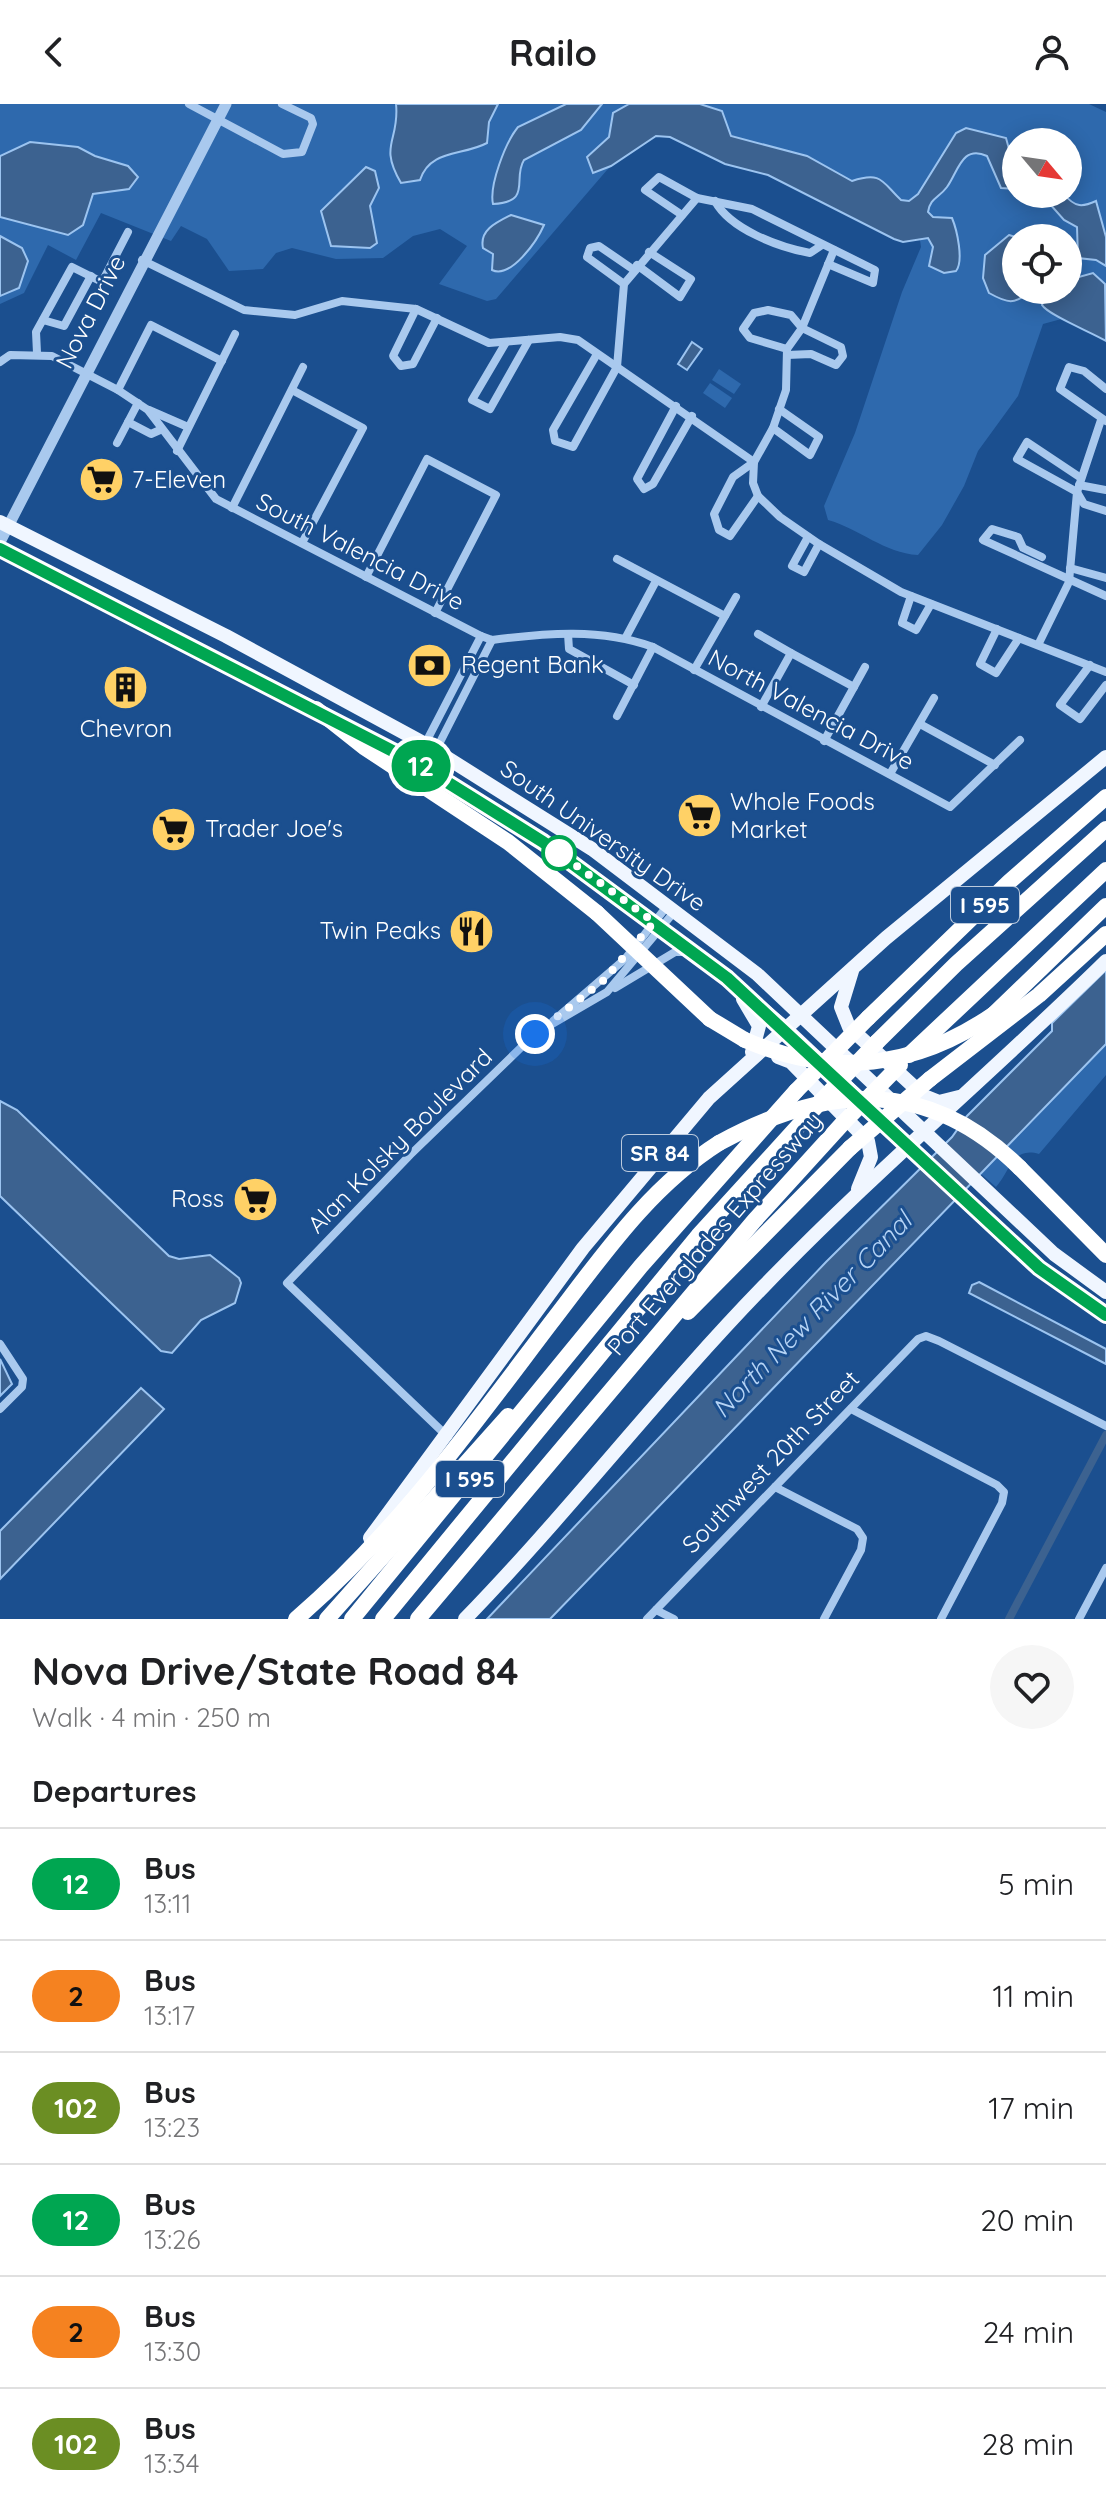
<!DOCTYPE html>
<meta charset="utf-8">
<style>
:root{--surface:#fff;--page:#f6f6f6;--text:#202124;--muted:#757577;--line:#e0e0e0}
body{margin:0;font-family:Quicksand,sans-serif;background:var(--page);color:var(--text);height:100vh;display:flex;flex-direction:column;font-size:30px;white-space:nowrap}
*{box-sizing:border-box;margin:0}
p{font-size:26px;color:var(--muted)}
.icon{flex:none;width:44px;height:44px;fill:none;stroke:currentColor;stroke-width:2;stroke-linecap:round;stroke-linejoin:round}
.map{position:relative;height:1515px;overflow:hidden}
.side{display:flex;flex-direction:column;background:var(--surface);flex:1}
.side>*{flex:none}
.badge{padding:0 16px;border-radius:26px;font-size:28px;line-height:52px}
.needle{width:52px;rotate:119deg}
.tools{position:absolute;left:1002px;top:24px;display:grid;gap:16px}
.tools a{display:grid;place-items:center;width:80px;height:80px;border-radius:50%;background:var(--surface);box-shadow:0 4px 20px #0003;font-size:40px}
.you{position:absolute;width:40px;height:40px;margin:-20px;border:6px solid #fff;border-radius:50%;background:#1a73e8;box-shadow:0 0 0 12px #1a73e833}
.map>.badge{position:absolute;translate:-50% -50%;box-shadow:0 0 0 4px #fff}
h2{padding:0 32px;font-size:30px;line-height:72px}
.round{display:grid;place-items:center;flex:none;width:84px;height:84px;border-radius:42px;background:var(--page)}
.head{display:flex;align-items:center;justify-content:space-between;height:136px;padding:0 32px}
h1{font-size:38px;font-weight:700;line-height:60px}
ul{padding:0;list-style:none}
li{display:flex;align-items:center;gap:24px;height:112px;padding:0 32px;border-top:2px solid var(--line)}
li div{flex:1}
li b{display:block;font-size:30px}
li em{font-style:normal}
li .badge{min-width:88px;font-weight:700;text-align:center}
header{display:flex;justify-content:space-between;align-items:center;height:104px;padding:0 32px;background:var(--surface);font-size:36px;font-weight:700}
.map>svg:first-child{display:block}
.green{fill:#2e69ad;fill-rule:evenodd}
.water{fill:#3c6290;stroke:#9cc4f0;stroke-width:2}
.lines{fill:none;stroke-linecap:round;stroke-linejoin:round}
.canal{stroke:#3c6290;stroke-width:8}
.minor{stroke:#a9c9ee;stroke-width:8}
.tertiary{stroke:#a9c9ee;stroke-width:11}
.primary{stroke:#f0f6ff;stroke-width:14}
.motorway{stroke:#fff;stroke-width:16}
.motorway-bridge{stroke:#fff;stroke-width:16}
.line-casing{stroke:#fff;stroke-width:18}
.line{stroke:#00a651;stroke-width:12}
.walk{stroke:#fff;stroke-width:8;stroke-dasharray:0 14.4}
.stop-dot{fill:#fff;stroke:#00a651;stroke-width:4}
.labels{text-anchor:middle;stroke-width:6;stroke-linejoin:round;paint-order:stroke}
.shield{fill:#1b4f8f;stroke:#bbcadd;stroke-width:2}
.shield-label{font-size:22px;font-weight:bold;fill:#fff}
.street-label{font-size:24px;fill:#fff;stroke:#1b4f8f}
.poi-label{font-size:24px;fill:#fff;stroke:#1b4f8f;text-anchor:start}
.water-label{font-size:26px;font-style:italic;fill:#b5d3f5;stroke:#1b4f8f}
</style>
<header><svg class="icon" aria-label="back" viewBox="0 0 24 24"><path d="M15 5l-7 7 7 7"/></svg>Railo<svg class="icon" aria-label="person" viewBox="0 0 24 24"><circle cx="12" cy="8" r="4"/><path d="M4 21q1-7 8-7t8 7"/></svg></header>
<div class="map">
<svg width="1106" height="1515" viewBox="0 0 1106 1515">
<rect width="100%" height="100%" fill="#1b4f8f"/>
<g class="green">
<path d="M0,0H1089L1106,8V228L1076,211L1043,220L1018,292L978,347L964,382L942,421L918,451C884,449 860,425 828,416L824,402L855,329L902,188L921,143L918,122L648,15L645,31L607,66L496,195L487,197L439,180L467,142L440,125L413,132L383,154L336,155L292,144L276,149L263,165L229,167L207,135L181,122L171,137L101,109L76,156L48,141L24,189L0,200ZM1016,38H1068V90H1016ZM1016,134H1068V186H1016Z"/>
<polygon points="719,265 741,280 734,290 712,276"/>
<polygon points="710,279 732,294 725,304 703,289"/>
<path d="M1106,940V971L1039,1050C1012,1042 1010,1068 996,1083L980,1069Z"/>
</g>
<g class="water">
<path d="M396,0H498L489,18L487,39C463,52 430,45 420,76L401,79C378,40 400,37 396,0Z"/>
<path d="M566,0H602L581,26L524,56C512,75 533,98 493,100C489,82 505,39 518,23Z"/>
<path d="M629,0H700L722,7L731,32L807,52L852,77C882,67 882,78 901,96L909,97L918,90L956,29L966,24L1006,34L1009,45L1016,51V85L1001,84L987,52C962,40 958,68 947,83C939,94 930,94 928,108L933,113L952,114C957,126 964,157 956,167L944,169L929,162L933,143L928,134L903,138L894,135L768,71L725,60L670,33L656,32L611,62L593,69L587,53L609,33L613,9Z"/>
<polygon points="30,38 78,43 95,52 128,62 138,73 129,85 93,90 83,121 68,131 0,113 0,52"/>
<polygon points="366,63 375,67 379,84 370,102 377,139 370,144 331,142 321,107"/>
<path d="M1041,90H1064C1075,104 1083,103 1096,97L1106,133V162L1096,156L1078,154L1077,123L1064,116Z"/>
<path d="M511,111L544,121C537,137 511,175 492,166L493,150L483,144C479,126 497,118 511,111Z"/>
<path d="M1009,131L1019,134H1016V186H1030C1015,202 1007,199 989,189L983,174L985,151Z"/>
<polygon points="0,132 22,144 28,157 19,184 0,192"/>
<path d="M1068,169L1079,173L1093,169L1105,180L1106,237C1091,228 1048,211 1042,201L1048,186H1068Z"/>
<polygon points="692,238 702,245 687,266 678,260"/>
<polygon points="1106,866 1106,940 550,1515 487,1515 826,1158 952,1033 967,1012 1052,927 1052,919"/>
<polygon points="0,997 17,1006 169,1152 179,1155 210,1151 239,1174 241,1179 235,1199 201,1216 172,1249 161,1247 0,1092"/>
<polygon points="979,1178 1106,1245 1106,1260 969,1189 972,1181"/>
<polygon points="0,1255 12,1280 0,1292"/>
<polygon points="141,1284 164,1305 0,1475 0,1427"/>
</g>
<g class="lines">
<polyline class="canal" points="1009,1515 1106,1331"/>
<g class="minor">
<polyline points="189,0 283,50 302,48 313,20 311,14 282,0"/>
<path d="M715,97C730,125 778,143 810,149L822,141"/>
<polyline points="682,111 645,86 659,73 697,94 752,105 875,166 873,179 828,160"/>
<polyline points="142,156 244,206 295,211 342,197 416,205 489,239 560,233 578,236 754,358 753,379 758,392 780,413 819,440 901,488 1106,568"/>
<polyline points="637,161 680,193 691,175 649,148"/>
<polyline points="624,180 587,153 590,144 599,142 634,166"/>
<polyline points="416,205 393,252 401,262 413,260 437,214"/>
<polyline points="43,216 64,222 91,172"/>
<polyline points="505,240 472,296 490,305 529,236"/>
<polyline points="787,245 750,234 743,225 754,209 768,206 791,211 802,224 841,243 843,252 836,261 811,250 787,251"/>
<polyline points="37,249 36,228 72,163 102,178 128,128"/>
<polyline points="597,250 553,326 555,337 573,343 617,263 624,180 697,94"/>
<path d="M0,258L10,251L52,252L118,286L148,306L216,395L481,532L492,536C546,529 601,524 653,543L950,703L1020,636"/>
<polyline points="1106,285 1084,267 1069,263 1060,285 1106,317"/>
<polyline points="118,286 151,221 222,257"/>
<polyline points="292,286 363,324 302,439"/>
<polyline points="676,302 637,375 644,385 653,380 692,312"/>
<polyline points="149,306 188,323"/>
<polyline points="128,318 151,330 160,326"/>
<polyline points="773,324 810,351 819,333 779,305"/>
<polyline points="117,339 138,299"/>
<polyline points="177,347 235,230"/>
<polyline points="1081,374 1027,338 1017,355 1077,388 1084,400 1106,407"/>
<polyline points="1079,381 1106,386"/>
<polyline points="758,392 730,432 719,426 714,410 733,373 754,358 773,324 786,286 787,245 802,224 834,146"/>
<polyline points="232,404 303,263"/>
<polyline points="808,433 792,462 804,468 819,440"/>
<polyline points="1042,453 1023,444 1018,433 992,425 983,436 1106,492"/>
<polyline points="617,455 725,512"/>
<polyline points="1070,464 1106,474"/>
<polyline points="366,473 427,355 496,391 435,509"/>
<polyline points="911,492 902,519 916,526 931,500"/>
<polyline points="997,525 980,560 996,569 1019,534"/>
<polyline points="568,530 569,545 634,581"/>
<polyline points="758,530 791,549"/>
<polyline points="626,533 656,477"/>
<polyline points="1039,539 1069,478 1077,388 1101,316"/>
<polyline points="1090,561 1060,601 1080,615 1106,581"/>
<polyline points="694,566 736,493"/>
<polyline points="761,603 791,549 854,583"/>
<polyline points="617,612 653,543"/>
<polyline points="920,620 995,661"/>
<polyline points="824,637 865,563"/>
<polyline points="425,640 481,532"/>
<polyline points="436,646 492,536"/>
<polyline points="890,670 934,594"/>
<polyline points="615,884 675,848 691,848"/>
<polyline points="553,917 625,855 668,801"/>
<polyline points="0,1240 23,1275 22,1283 0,1305"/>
<polyline points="851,1305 997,1381 1004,1388 1002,1399 941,1515"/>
<polyline points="448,1333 287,1179 410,1051 535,930 607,888 675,807"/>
<polyline points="775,1383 857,1425 863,1434 861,1446 824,1515"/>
<polyline points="656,1506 674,1515"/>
<polyline points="647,1515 918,1235 926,1232 939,1237 1106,1322"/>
<polyline points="1079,1515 1106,1464"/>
</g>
<polyline class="tertiary" points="0,438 226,0"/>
<g class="primary">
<polyline points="0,418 226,532 425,640 592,745 757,870 1054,1150 1106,1188"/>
<polyline points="0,445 324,610"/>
<polyline points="342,620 504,712 695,849 784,923 1039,1164 1106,1211"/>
<polyline points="852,867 841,903 849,923 924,992 939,998 959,993"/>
<polyline points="743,895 759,922 752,948"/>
<polyline points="778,953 791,958 868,1037 871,1053 858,1085"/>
<polyline points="370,1434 583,1144 709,994 886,834 1106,653"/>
<path d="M465,1515C569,1408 660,1289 764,1182C874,1068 994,967 1106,857"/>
</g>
<g class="motorway">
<polyline points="316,605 364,643 508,738 597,809"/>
<polyline points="994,910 1106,802"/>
<polyline points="868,914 1009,778 1106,693"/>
<polyline points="710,915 745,936"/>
<polyline points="877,938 956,860 1106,725"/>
<polyline points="909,951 1106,766"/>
<polyline points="930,975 1039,891 1106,830"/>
<polyline points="1020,1064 1106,1151"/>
<polyline points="688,1208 850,1044"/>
<path d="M296,1515C396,1429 471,1324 550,1220C601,1154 648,1084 719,1039"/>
<polyline points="327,1515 508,1312"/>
<polyline points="352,1515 641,1162 796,987"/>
<polyline points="383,1515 698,1132 821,997"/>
<polyline points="418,1515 754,1117 843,1019"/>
</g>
<g class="motorway-bridge">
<polyline points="597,809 710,915"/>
<path d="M745,936C832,974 916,964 994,910"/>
<polyline points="796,987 868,914"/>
<polyline points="821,997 877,938"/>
<polyline points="843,1019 900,961"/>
<path d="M719,1039C827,980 928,973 1020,1064"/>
<polyline points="850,1044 930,975"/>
</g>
</g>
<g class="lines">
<defs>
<polyline id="line" points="0,445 418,660 543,738 727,874 1039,1164 1106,1211"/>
</defs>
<use href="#line" class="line-casing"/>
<use href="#line" class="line"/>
<polyline class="walk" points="535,930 604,876 654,818 559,749"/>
</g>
<defs>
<symbol id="supermarket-disc" viewBox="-11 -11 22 22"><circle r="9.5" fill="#ffd166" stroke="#1b4f8f"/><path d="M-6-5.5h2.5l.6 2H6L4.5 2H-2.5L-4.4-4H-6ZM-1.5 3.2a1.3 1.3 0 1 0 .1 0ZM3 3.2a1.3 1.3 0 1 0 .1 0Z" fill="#111"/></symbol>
<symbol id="bank-disc" viewBox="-11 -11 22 22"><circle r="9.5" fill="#ffd166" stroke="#1b4f8f"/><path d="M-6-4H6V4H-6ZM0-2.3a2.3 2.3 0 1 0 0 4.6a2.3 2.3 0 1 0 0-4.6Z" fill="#111"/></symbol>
<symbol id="building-disc" viewBox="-11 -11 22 22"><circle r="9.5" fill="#ffd166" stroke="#1b4f8f"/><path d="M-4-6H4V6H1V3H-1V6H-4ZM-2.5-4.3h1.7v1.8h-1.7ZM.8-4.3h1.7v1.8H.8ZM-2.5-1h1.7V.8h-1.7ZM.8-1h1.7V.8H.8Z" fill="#111"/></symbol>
<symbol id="restaurant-disc" viewBox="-11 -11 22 22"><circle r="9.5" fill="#ffd166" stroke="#1b4f8f"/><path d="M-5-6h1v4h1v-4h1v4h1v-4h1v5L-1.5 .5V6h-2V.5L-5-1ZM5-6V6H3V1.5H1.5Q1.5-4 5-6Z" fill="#111"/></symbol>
</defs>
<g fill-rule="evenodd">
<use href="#supermarket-disc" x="76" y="350" width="51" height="51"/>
<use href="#bank-disc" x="404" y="536" width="51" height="51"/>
<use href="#building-disc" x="100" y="558" width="51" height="51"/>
<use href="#supermarket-disc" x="674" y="686" width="51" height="51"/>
<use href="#supermarket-disc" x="148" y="700" width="51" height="51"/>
<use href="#restaurant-disc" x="446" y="802" width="51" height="51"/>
<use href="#supermarket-disc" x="230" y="1070" width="51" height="51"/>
</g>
<circle class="stop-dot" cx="559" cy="749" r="16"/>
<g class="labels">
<g class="shield">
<rect x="951" y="783" width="68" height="36" rx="6"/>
<rect x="622" y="1031" width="76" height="36" rx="6"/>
<rect x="436" y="1357" width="68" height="36" rx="6"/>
</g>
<g class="shield-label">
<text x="985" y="809">I 595</text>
<text x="660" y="1057">SR 84</text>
<text x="470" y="1383">I 595</text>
</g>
<g class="street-label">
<text transform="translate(91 208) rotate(-63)" y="8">Nova Drive</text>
<text transform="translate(360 448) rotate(27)" y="8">South Valencia Drive</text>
<text transform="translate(811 606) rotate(28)" y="8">North Valencia Drive</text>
<text transform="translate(603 732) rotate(35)" y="8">South University Drive</text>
<text transform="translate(400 1037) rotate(-45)" y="8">Alan Kolsky Boulevard</text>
<text transform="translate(715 1130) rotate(-49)" y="8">Port Everglades Expressway</text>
<text transform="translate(771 1358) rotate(-46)" y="8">Southwest 20th Street</text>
</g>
<g class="poi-label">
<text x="132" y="384">7-Eleven</text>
<text x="461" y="569">Regent Bank</text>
<text x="126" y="633" text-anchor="middle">Chevron</text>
<text x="730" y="706">Whole Foods<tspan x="730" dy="28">Market</tspan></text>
<text x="205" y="733">Trader Joe's</text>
<text x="441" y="835" text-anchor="end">Twin Peaks</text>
<text x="224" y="1103" text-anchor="end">Ross</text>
</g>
<g class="water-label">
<text transform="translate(812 1211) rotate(-46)" y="9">North New River Canal</text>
</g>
</g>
</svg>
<div class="tools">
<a><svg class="needle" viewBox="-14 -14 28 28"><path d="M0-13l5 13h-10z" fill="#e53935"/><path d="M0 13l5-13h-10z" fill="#757577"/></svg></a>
<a><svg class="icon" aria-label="locate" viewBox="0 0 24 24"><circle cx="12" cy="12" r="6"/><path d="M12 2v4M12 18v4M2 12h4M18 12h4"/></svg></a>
</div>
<div class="you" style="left:535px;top:930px"></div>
<b class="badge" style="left:421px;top:662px;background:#00a651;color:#fff">12</b>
</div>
<section class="side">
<div class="head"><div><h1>Nova Drive/State Road 84</h1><p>Walk · 4 min · 250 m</p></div><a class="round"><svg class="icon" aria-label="heart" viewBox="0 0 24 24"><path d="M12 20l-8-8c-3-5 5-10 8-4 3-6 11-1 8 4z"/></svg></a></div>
<h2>Departures</h2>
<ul>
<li><span class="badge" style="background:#00a651;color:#fff">12</span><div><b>Bus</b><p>13:11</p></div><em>5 min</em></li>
<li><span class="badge" style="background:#f58220;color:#111">2</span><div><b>Bus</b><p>13:17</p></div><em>11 min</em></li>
<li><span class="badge" style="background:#6b8e23;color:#fff">102</span><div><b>Bus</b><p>13:23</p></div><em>17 min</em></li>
<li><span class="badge" style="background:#00a651;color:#fff">12</span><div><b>Bus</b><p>13:26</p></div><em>20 min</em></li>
<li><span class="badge" style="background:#f58220;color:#111">2</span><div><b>Bus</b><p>13:30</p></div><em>24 min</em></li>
<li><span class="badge" style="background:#6b8e23;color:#fff">102</span><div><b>Bus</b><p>13:34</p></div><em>28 min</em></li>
</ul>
</section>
